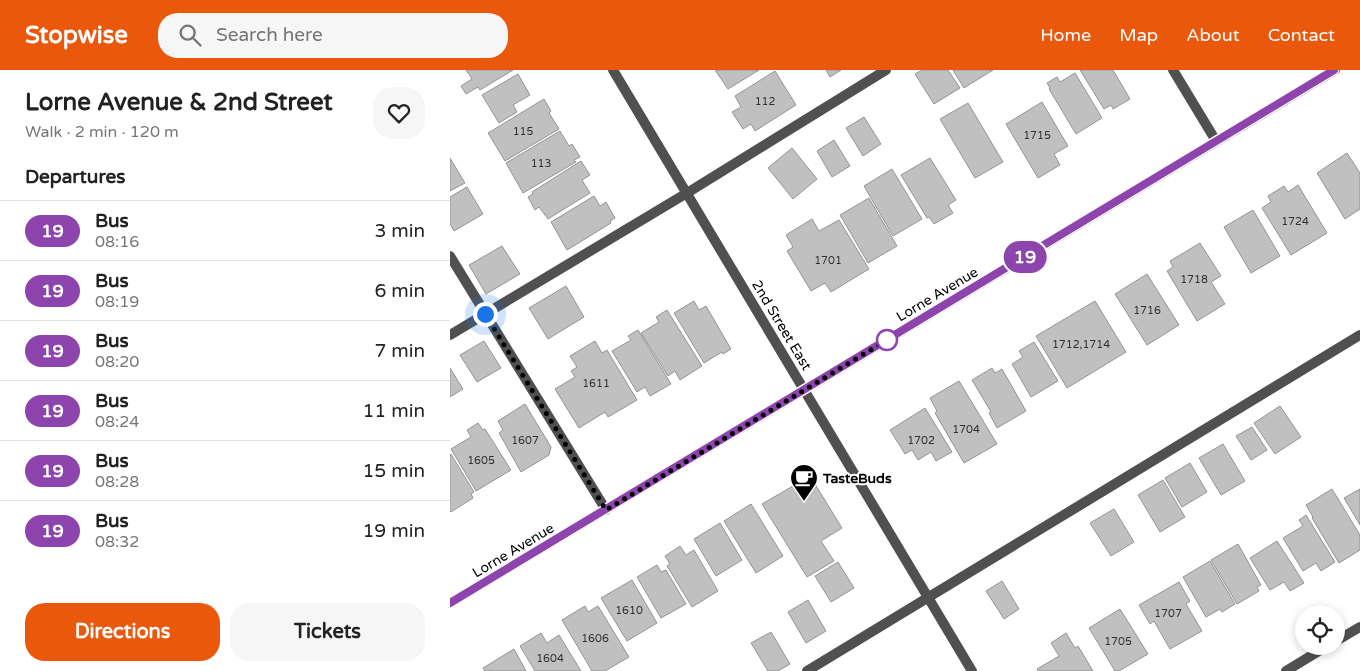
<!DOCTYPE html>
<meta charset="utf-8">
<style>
:root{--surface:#fff;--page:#f6f6f6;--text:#222;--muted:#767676;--line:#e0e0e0;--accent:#ea580c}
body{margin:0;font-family:"Varela Round",sans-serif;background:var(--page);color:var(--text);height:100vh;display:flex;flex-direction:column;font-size:19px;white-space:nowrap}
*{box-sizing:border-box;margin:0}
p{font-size:16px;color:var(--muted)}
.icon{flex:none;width:28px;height:28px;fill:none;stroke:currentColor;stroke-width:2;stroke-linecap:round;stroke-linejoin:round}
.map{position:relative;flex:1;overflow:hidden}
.drawer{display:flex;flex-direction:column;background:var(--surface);width:450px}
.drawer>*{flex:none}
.badge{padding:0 10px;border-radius:16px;font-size:18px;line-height:32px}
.buttons{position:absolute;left:845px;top:535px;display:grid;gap:10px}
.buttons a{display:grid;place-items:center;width:50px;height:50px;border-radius:50%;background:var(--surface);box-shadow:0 2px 8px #0003;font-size:25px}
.you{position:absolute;width:25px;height:25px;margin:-12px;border:4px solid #fff;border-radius:50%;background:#1a73e8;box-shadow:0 0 0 8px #1a73e833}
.map>.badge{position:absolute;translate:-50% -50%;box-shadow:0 0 0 2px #fff}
h2{padding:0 25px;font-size:19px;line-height:45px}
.round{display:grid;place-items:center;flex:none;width:52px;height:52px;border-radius:20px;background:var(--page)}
.headline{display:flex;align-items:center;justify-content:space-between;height:85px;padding:0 25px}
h1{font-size:24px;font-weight:700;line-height:38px}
.primary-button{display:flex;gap:10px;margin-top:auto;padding:10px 25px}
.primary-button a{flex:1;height:58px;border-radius:20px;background:var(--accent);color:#fff;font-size:20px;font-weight:700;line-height:58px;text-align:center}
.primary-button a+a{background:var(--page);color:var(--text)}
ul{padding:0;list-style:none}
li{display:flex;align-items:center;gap:15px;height:60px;padding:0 25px;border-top:1px solid var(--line)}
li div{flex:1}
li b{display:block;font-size:19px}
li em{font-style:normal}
li .badge{min-width:55px;font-weight:700;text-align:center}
header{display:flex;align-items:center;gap:30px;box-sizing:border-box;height:70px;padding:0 25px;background:var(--accent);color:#fff}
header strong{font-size:24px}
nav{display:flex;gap:28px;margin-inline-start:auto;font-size:18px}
.search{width:350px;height:45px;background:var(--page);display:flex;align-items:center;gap:12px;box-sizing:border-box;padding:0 18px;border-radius:20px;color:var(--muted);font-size:19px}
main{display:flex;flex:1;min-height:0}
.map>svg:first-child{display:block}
.building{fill:#c0c0c0;stroke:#949494}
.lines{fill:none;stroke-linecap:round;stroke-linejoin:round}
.service{stroke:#505050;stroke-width:10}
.minor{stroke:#505050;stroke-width:10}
.secondary{stroke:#1d1d1d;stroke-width:10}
.line-casing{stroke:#fff;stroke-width:11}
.line{stroke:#8e44ad;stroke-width:8}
.walk{stroke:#000;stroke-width:5;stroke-dasharray:0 9}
.stop-dot{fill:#fff;stroke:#8e44ad;stroke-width:2.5}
.labels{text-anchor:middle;stroke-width:4;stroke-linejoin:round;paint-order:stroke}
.number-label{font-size:11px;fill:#303030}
.street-label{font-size:14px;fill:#000;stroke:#fff}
.poi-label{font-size:14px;font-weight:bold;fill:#000;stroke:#fff;text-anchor:start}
</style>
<header>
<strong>Stopwise</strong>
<div class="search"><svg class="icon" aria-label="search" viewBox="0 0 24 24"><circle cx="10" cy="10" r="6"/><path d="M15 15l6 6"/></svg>Search here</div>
<nav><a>Home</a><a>Map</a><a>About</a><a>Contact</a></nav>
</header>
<main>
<section class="drawer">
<div class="headline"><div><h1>Lorne Avenue &amp; 2nd Street</h1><p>Walk · 2 min · 120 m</p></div><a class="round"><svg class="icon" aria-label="heart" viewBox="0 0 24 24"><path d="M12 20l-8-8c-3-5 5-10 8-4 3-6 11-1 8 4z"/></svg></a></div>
<h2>Departures</h2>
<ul>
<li><span class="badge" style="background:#8e44ad;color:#fff">19</span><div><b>Bus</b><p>08:16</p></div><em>3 min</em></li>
<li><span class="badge" style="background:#8e44ad;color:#fff">19</span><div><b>Bus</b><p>08:19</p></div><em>6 min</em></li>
<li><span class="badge" style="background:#8e44ad;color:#fff">19</span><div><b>Bus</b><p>08:20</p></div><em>7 min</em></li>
<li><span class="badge" style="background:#8e44ad;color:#fff">19</span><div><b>Bus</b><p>08:24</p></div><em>11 min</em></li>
<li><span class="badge" style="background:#8e44ad;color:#fff">19</span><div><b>Bus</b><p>08:28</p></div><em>15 min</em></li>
<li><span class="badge" style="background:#8e44ad;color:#fff">19</span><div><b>Bus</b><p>08:32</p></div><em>19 min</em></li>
</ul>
<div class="primary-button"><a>Directions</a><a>Tickets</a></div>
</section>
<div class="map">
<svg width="910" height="601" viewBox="0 0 910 601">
<rect width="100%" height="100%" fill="#fff"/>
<g class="building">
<polygon points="16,0 63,0 30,20 28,17 16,24 11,16 22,9"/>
<polygon points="265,0 309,0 278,19"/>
<polygon points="376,0 391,0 380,7"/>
<polygon points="472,0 498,0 510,18 484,34 465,4"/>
<polygon points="503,0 543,0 514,18"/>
<polygon points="630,0 663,0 680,29 663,39 661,35 654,39"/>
<polygon points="325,1 346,35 305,61 301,54 293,59 282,42 291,37 285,26"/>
<polygon points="625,3 652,48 626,64 599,19 600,18 597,13 607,7 610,12"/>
<polygon points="68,4 80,25 63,35 67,42 49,53 32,25"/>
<polygon points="94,29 101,41 99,43 109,59 55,91 38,63"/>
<polygon points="592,32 618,76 604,84 610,95 588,108 556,54"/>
<polygon points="518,33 553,92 525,108 490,49"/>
<polygon points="414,47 431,74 413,86 396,58"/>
<polygon points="110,61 119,76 122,74 130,87 124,90 126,92 73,123 56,93"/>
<polygon points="384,70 400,96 382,107 367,81"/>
<polygon points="342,78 367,109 343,129 318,98"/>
<polygon points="897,83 910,103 910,139 895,149 867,103"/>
<polygon points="0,88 15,113 0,121"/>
<polygon points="480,88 506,130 498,135 503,143 484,154 479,147 477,148 451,105"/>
<polygon points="131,91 140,105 132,110 140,123 98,149 89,137 85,140 78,127 83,124 82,122"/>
<polygon points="442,99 472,149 443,166 414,116"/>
<polygon points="848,115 877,163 841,185 812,138 821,132 818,126 834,116 838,122"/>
<polygon points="17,117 33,144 4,161 0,154 0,127"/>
<polygon points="144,126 150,136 156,132 165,148 160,151 161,153 117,180 101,152"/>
<polygon points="419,128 447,176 418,193 390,145"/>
<polygon points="803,140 830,186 801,203 774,157"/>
<polygon points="362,149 369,161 389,150 419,199 381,222 375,213 361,221 337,181 343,177 336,165"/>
<polygon points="750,173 771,206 761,212 775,234 747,251 717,201 723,197 720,191"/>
<polygon points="52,176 70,204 36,224 19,195"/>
<polygon points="697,204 729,255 697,275 665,224"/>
<polygon points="116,216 134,247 98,269 79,238"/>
<polygon points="244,231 249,240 256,236 281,279 273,284 272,282 254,293 224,243"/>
<polygon points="645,231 676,282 617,318 586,266"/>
<polygon points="217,240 252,296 230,310 225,301 218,306 191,263 209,252 206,247"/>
<polygon points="188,260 221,314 200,326 195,317 187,322 162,281 181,270 178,266"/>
<polygon points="34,271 51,298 27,312 10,285"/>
<polygon points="145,271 152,283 157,280 187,330 158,347 155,342 129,358 105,319 125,307 121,301 127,297 120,286"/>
<polygon points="584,272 608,311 581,327 562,294 573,287 569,281"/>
<polygon points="0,298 13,319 0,327"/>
<polygon points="542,298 545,303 552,299 576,341 547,358 539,343 541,342 522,310"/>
<polygon points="509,311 547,374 514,393 485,343 487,341 480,328"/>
<polygon points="75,334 101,377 99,385 71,402 49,363 53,360 48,351"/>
<polygon points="830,336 851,367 825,384 804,353"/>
<polygon points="475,338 502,382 486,391 481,382 468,390 462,380 455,384 440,360"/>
<polygon points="28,353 33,360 35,359 61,400 26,421 1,379 21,367 17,360"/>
<polygon points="802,357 817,380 801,390 786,366"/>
<polygon points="773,374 795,411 771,425 749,388"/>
<polygon points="1,384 24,422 21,424 23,428 1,442 0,440 0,385"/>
<polygon points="740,393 757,422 732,437 715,408"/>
<polygon points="360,406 392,458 371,471 384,491 357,507 312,434"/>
<polygon points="713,410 735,447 710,462 688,425"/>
<polygon points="882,419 910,465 910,480 889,493 862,448 863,447 856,435"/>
<polygon points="910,419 910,455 894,428"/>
<polygon points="301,434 333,486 306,503 274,451"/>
<polygon points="664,439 684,472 661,486 640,453"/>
<polygon points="856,445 885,492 871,501 866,493 853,501 833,468 853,456 849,450"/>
<polygon points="270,453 292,490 266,506 244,469"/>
<polygon points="827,471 854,513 840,521 834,512 820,520 800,488"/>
<polygon points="788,474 811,515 807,517 809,521 787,534 761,490"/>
<polygon points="230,476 236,485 244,480 268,521 242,537 217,496 220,494 215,486"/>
<polygon points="760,491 785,534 772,542 770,539 756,547 733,507"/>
<polygon points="388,492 404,518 381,532 365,506"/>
<polygon points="207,495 211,502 216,500 236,534 211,548 187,507"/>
<polygon points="182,510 207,553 177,571 151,528"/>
<polygon points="552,511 569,539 554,549 536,521"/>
<polygon points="729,512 740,531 736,534 752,561 720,579 704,551 700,554 689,535"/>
<polygon points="358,530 376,561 356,573 338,542"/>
<polygon points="135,536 138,542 148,536 179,587 155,601 142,601 112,550"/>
<polygon points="670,539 698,584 669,601 665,601 639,558"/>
<polygon points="321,562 340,594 328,601 318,601 301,573"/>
<polygon points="91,563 97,573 109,565 131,601 85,601 70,576"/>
<polygon points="616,563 625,578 628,576 643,601 588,601 587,599 609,586 601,573"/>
<polygon points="64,579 76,601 35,601 33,598"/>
</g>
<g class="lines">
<g class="service">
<polyline points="0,186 156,440"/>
<polyline points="0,265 237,123 436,0"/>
<polyline points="357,601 910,265"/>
</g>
<g class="minor">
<polyline points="163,0 522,601"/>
<polyline points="723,0 766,71"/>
<polyline points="886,571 910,557"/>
<polyline points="836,601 877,576"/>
</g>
<polyline class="secondary" points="0,533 885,0"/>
</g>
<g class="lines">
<defs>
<polyline id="line" points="0,533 884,0"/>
</defs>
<use href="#line" class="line-casing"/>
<use href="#line" class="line"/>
<polyline class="walk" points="35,244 156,440 437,270"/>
</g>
<defs>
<symbol id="cafe-pin" viewBox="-11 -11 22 30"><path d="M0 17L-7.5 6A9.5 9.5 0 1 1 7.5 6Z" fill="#000" stroke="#fff"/><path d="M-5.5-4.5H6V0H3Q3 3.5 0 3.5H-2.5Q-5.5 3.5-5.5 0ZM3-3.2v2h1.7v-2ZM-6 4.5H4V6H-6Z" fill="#fff"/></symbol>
</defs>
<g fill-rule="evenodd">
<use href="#cafe-pin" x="338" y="392" width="32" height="43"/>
</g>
<circle class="stop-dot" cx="437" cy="270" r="10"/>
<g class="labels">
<g class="number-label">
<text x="315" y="35">112</text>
<text x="73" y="65">115</text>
<text x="587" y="69">1715</text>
<text x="91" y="97">113</text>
<text x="845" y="155">1724</text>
<text x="378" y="194">1701</text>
<text x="744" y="213">1718</text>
<text x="697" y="244">1716</text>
<text x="631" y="278">1712,1714</text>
<text x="146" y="317">1611</text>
<text x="516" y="363">1704</text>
<text x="75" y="374">1607</text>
<text x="471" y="374">1702</text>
<text x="31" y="394">1605</text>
<text x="179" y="544">1610</text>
<text x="718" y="547">1707</text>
<text x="145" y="572">1606</text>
<text x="668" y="575">1705</text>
<text x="100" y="592">1604</text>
</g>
<g class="street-label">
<text transform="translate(487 224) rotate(-31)" y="5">Lorne Avenue</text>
<text transform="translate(332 255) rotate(59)" y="5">2nd Street East</text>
<text transform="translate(63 480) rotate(-31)" y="5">Lorne Avenue</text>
</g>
<g class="poi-label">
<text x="373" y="413">TasteBuds</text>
</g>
</g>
</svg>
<div class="buttons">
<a><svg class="icon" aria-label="locate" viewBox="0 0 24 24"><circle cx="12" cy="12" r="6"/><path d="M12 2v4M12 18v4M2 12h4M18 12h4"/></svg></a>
</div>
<div class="you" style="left:35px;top:244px"></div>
<b class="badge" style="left:575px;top:187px;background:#8e44ad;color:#fff">19</b>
</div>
</main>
